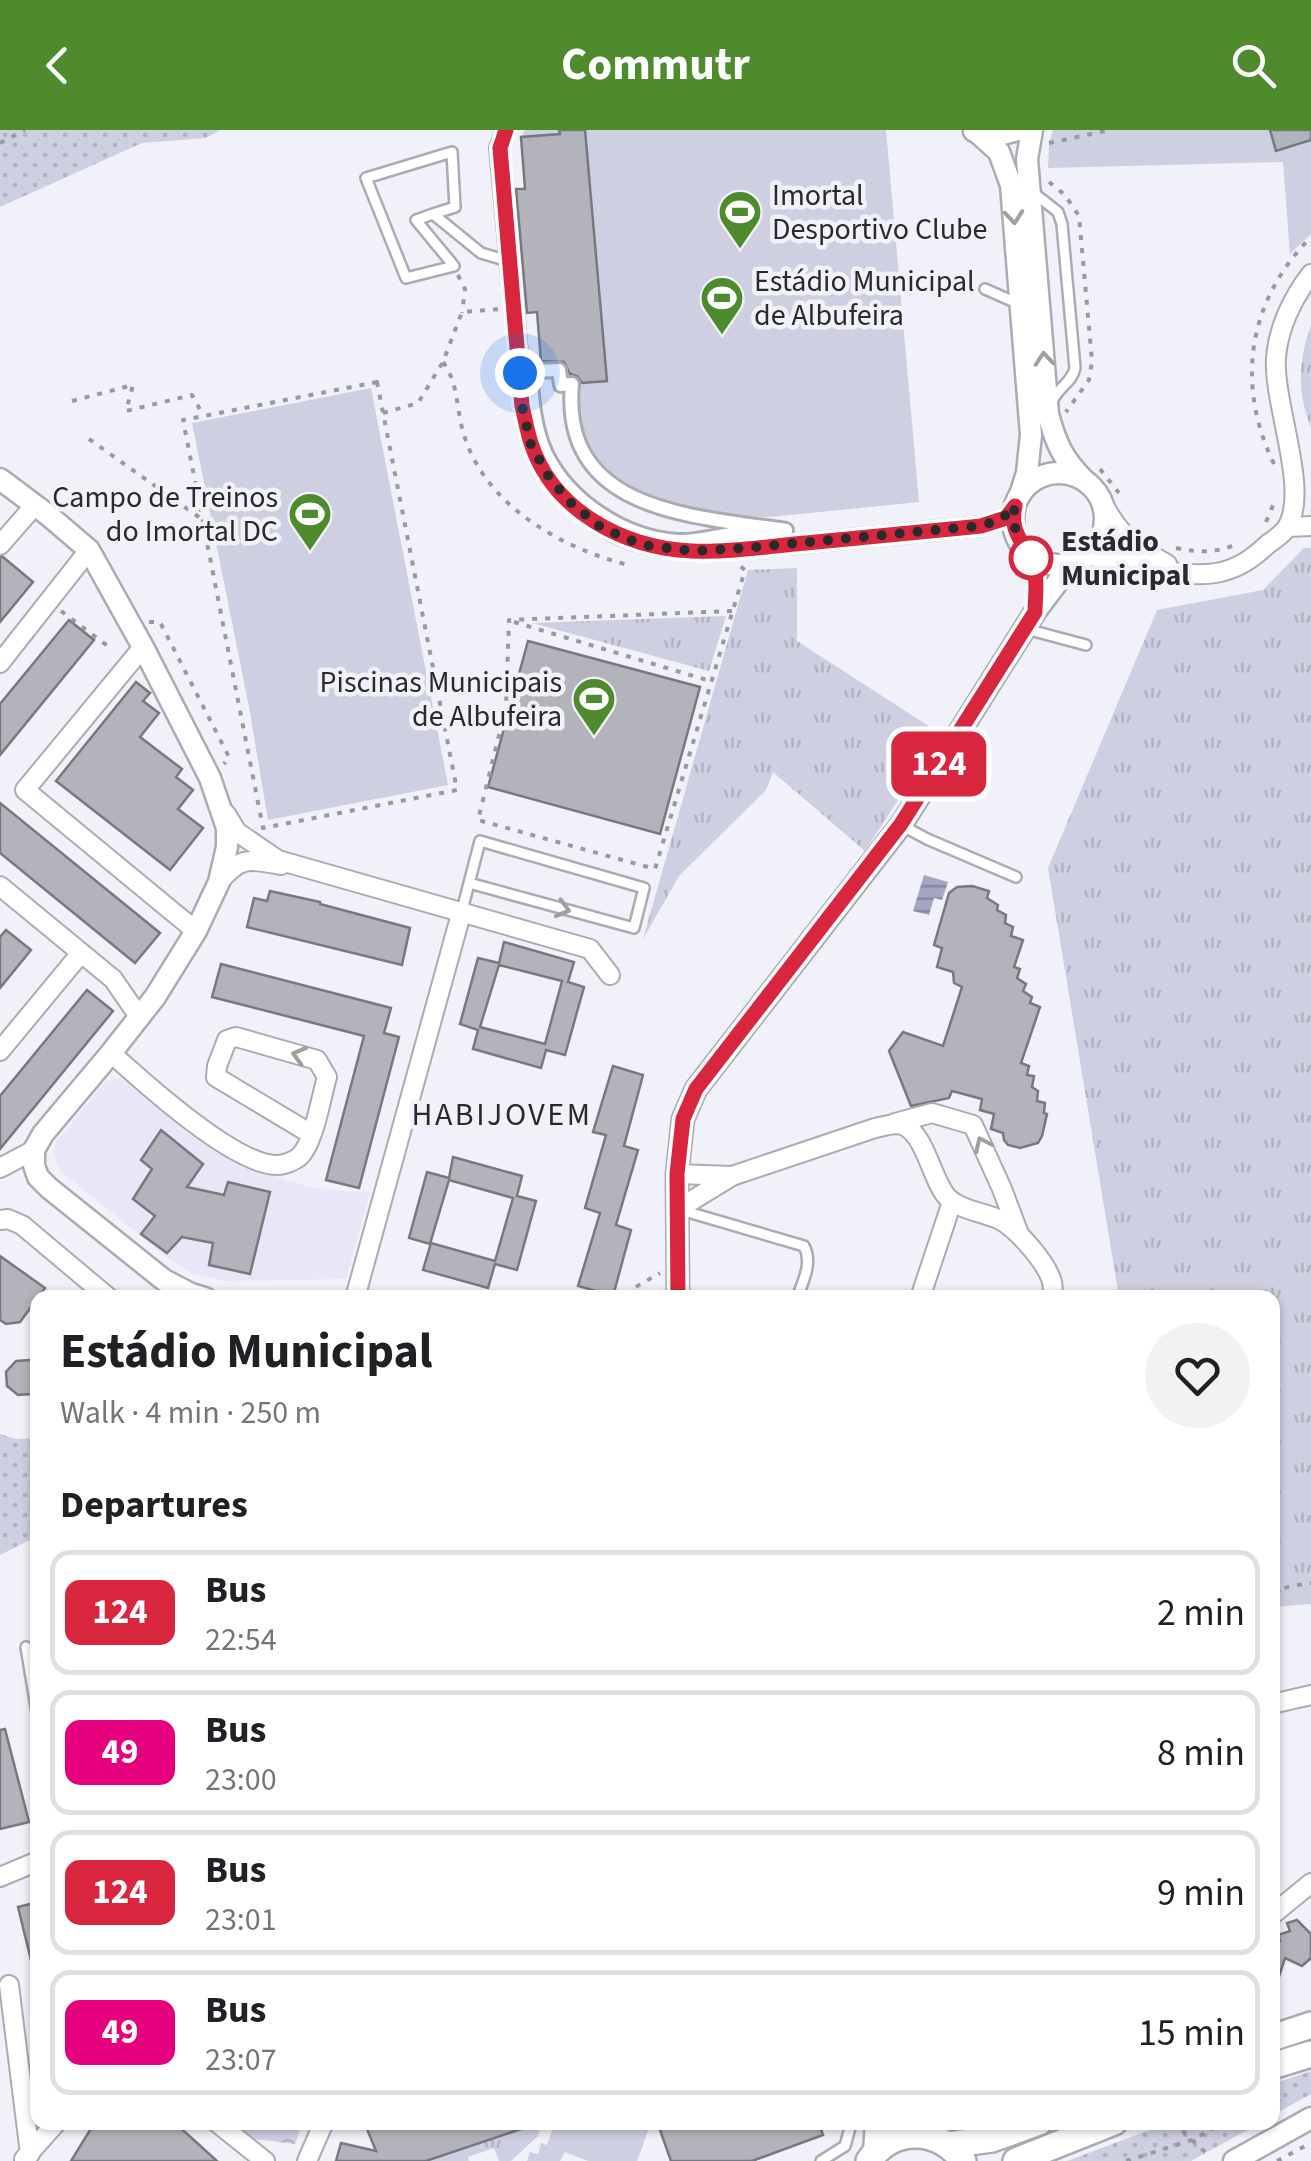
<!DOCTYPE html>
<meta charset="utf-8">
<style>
:root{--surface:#fff;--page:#f2f2f2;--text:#202124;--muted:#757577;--line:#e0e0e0;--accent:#4d8b2c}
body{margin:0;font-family:"Source Sans 3",sans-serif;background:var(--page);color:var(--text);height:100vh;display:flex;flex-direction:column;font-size:38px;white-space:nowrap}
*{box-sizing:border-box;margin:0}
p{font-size:32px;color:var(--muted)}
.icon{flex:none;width:55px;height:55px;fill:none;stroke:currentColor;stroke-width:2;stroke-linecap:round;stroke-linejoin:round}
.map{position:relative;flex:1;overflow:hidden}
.details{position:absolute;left:30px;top:1160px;width:1250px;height:840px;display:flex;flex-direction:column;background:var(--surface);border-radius:20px;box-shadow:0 2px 8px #0004}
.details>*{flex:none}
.badge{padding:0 20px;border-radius:15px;font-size:35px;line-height:65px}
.you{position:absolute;width:50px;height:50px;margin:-25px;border:8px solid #fff;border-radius:50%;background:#1a73e8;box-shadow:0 0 0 15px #1a73e833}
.map>.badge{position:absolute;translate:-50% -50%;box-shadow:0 0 0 5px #fff}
h2{padding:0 30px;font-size:38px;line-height:90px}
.round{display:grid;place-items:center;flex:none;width:105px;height:105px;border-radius:52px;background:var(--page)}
.summary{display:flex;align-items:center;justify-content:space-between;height:170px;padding:0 30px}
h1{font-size:48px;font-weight:700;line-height:75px}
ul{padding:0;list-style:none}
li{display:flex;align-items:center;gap:30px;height:125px;margin:0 20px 15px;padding:0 10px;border:5px solid var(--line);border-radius:20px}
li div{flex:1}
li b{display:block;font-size:38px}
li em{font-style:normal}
li .badge{min-width:110px;font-weight:700;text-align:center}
header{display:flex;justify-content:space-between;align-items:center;height:130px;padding:0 30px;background:var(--accent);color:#fff;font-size:45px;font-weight:700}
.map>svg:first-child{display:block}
.built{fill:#e7e7f7}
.grass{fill:url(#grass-tufts)}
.forest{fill:url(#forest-crowns)}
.park{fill:url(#park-dots)}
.pitch{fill:#cfcfe2}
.water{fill:url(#water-rules)}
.building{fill:#b3b3bb;stroke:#78787f;stroke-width:2.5;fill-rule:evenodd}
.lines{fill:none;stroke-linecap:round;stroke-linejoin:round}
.service-casing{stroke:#ababb3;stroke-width:14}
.pedestrian-casing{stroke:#ababb3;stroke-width:18}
.minor-casing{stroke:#ababb3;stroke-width:22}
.tertiary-casing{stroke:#ababb3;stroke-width:25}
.secondary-casing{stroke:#ababb3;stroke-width:30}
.path{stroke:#99999f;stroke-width:4;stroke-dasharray:5 8;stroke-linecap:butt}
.service{stroke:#fff;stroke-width:9}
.pedestrian{stroke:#fff;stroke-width:12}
.minor{stroke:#fff;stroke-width:18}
.tertiary{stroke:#fff;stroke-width:20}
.secondary{stroke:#fff;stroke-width:25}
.oneway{stroke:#9f9fa0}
.line-casing{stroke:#fff;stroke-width:22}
.line{stroke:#d7263d;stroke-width:15}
.walk{stroke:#2a2a2d;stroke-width:10;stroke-dasharray:0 18}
.stop-dot{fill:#fff;stroke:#d7263d;stroke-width:5}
.labels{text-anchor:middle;stroke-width:9;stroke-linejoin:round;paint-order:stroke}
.poi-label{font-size:30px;fill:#2a2a2d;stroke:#f1f1f9;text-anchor:start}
.stop-label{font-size:30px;font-weight:bold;fill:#2a2a2d;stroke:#f1f1f9;text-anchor:start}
.neighbourhood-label{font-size:32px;letter-spacing:2.5px;fill:#2a2a2d;stroke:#f1f1f9}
</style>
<header><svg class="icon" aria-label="back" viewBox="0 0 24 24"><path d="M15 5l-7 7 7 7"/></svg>Commutr<svg class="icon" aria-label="search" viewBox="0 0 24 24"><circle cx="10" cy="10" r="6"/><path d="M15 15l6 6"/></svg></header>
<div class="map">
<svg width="1311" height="2031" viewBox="0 0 1311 2031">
<defs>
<pattern id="grass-tufts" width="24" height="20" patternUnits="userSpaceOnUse" patternTransform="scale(2.5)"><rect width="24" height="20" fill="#cfcfe2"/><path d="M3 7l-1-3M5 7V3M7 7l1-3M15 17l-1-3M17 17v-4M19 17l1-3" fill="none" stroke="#b2b2c2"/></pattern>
<pattern id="forest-crowns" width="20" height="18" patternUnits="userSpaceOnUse" patternTransform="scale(2.5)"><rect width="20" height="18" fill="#cfcfe2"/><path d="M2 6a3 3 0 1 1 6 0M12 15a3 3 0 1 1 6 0" fill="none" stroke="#b2b2c2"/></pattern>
<pattern id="park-dots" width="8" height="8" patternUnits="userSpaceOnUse" patternTransform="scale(2.5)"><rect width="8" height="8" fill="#cfcfe2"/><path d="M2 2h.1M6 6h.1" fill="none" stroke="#b2b2c2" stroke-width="1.8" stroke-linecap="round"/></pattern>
<pattern id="water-rules" width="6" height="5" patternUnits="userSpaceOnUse" patternTransform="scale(2.5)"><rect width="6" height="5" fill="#a6a6c3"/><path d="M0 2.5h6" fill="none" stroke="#87879f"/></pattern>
</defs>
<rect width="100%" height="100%" fill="#f1f1f9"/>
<polygon class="built" points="111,949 120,949 127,953 189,1005 223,1024 267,1044 309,1057 343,1061 370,1062 346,1149 225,1151 194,1144 173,1132 60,1041 53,1021 56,1012 105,952"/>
<g class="grass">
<path d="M1311,195V298C1297,262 1298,231 1311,195Z"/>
<polygon points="1304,418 1311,418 1311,1474 1273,1477 1272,1168 1119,1167 1048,738 1157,480 1263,460"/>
<polygon points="797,438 797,511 941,604 865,721 773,642 766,660 679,746 643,809 748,440"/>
<polygon points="726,486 709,541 532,493"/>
<polygon points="542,1993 538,2006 511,2031 499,2031 494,2018 468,2027 469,2031 426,2031"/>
</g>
<polygon class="forest" points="234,1993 295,1993 301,1997 295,2014 253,2009"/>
<g class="park">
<polygon points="0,0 220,0 206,8 142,13 0,77"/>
<polygon points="0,1304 16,1309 37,1308 38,1406 0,1425"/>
<polygon points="1311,1941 1311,1964 1273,1985 1273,1954"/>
<polygon points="1168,1993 1260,1993 1191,2031 1067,2031"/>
</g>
<g class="pitch">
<polygon points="525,0 886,0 919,372 770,387 738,388 711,386 672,375 637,363 610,347 587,327 576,299 572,255 561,255 559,230 541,231 537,182 526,183 516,59 525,58 521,7"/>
<polygon points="1053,0 1311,0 1311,104 1290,124 1283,32 1048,38 1049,13"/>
<polygon points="371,258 448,655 268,690 249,577 192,293"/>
<polygon points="555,1993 555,1992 651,1993 637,2031 588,2031 565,2022 560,2031 527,2031 530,2022 538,2024 541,2013 547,2015"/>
</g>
<polygon class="water" points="924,745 948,752 942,770 934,768 929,785 913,781"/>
<g class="building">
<polygon points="559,0 585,0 607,251 582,253 577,246 570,244 564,232 541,231 537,182 527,183 516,59 525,59 521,7 560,4"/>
<polygon points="1270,0 1311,0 1311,10 1276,21"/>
<polygon points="0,427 3,427 33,452 0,492"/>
<polygon points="69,490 94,510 0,625 0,574"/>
<polygon points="528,511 700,557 660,704 488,657"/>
<polygon points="136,552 150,563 143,571 159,583 140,607 182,639 176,647 193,660 178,679 203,698 170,740 56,651"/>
<polygon points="0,673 160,803 135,833 0,723"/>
<polygon points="972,756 989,761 987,768 998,775 997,780 1006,785 1005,793 1013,797 1011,806 1023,810 1014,837 1020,839 1017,848 1026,854 1023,861 1032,867 1030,873 1040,877 1021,933 1029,936 1027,945 1034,946 1032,957 1038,961 1037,971 1045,973 1044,983 1047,984 1042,1006 1038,1013 1020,1018 1008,1015 1004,1010 1003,1003 991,999 994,984 980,980 982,969 952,961 949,968 911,976 889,921 903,902 943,916 962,857 954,853 953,842 937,837 942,818 934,815 949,763 957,757"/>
<polygon points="270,761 320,772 320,774 410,798 402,835 247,797 254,768 267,771"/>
<polygon points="6,800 31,820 0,858 0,807"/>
<path d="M504,812L574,832L568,852L584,857L565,925L546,920L541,938L473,919L478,900L460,894L478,828L499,833ZM499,835L562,851L545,914L480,897Z"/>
<polygon points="221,834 391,878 384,903 399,907 359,1058 326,1050 364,906 212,867"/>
<polygon points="87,860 113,881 0,1019 0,966"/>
<polygon points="613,936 643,945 624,1016 638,1020 616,1095 631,1100 613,1166 578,1156 600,1083 585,1078 606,1005 593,1002"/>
<polygon points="161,1000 203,1034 187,1057 224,1065 228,1052 270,1062 250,1144 209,1135 213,1113 182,1107 167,1123 141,1104 155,1086 133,1069 152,1039 141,1030"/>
<polygon points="453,1027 522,1046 517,1066 536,1071 517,1140 495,1134 488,1158 423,1140 431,1113 495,1131 513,1068 449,1050 430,1114 409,1108 427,1042 449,1048"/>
<polygon points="0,1126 45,1158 20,1192 6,1194 0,1190"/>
<polygon points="30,1230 38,1237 38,1258 32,1264 18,1265 7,1256 6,1242 16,1231"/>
<polygon points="5,1599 29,1692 0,1699 0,1600"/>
<polygon points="38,1772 38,1833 32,1834 18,1777"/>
<polygon points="1297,1790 1311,1804 1311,1828 1302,1836 1285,1828 1275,1859 1272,1858 1272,1814 1280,1811 1278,1805 1290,1801 1287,1793"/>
<polygon points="95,1992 174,1992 217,2031 71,2031"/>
<polygon points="388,1992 533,1992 533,1995 426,2031 336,2031 341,2013 376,2021 367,1999"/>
<polygon points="676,1992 818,1992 823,2005 752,2031 671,2031 660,2000"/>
</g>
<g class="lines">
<defs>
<g id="service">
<path d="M1035,64L1058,82L1062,94L1075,238C1072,253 1057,258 1052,272"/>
<polyline points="433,84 416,90 454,136 406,148 366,48 452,22 455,77 433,84 481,123 508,131"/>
<polyline points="985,159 1019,174"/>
<polyline points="1026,499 1086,515"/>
<polyline points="901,695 927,709 1016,747"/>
<polyline points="461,784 480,711 644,758 634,798 469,753"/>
<path d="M681,1080L804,1116C813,1133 803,1151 797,1168"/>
<polyline points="26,1517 38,1589"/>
<polyline points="821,2031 845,2016 850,1998 847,1992"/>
</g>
<path id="pedestrian" d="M559,240L561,255L572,254C560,382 693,386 786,400C768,401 750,401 732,404C714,406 696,412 678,411C625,408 570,372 546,324C534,298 532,269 530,241Z"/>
<g id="minor">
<path d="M506,0L499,18L523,276C525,288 527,301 531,313C537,332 550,350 563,364C630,438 717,421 806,413C865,407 923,402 981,396L1006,388L1015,376"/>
<path d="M1103,374C1122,408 1133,415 1167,434"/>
<polyline points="1287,397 1311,396"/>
<polyline points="0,415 35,375"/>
<path d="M1087,426C1129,427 1173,450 1216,443C1238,439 1252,429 1268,414C1274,410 1281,405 1286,399C1311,362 1273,276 1276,228C1278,198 1293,167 1311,144"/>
<polyline points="143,517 25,660 196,801"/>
<polyline points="0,533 89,420"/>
<polyline points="226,684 237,702 278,730 590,819 610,845"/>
<path d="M219,752C241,726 249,729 281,735"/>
<polyline points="0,756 113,849 140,888"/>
<polyline points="0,921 81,823"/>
<path d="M111,923C144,953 234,1035 277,1035C284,1035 294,1031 299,1027C314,1014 321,967 327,947L317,930L236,907L227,910L217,936L216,947L311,1004"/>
<polyline points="895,993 932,983 973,995 1002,1059 1019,1104"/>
<polyline points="0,1038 34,1020"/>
<polyline points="677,1044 732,1046"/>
<path d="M678,1079L732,1046L875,998C881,997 891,994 898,994C925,997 931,1051 948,1068C961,1080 982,1082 998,1089C1016,1097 1047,1133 1052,1152C1053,1156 1053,1164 1053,1168"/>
<polyline points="0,1090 8,1089 22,1095 109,1168"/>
<polyline points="355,1168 461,784"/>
<polyline points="920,1168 952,1072"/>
<polyline points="1272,1574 1311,1565"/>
<polyline points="0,1747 38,1731"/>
<polyline points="1272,1785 1311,1753"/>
<polyline points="9,1855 30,2024"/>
<polyline points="216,1992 265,2031"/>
<polyline points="24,2029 57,1992"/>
<polyline points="307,2031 324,1992"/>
</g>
<g id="tertiary">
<path d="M1032,0L1027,29L1048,284C1056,314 1063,329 1084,350"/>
<polyline points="974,1 995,6 1018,0"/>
<polyline points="977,2 999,22 1011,55 1031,305 1027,343 1020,365"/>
<circle cx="1059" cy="389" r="46"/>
<polyline points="0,349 48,385 89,420 143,517 210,648 227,698 227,717 219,752 196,801 155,867 111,923 43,1004 34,1020 34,1035 38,1047 49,1058 164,1150 191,1164 205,1168"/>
<polyline points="678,1168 677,1044 683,989 696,959 901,695 1035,482 1072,433"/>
<polyline points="874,2022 876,1992"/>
<polyline points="1234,2031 1311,1988"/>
</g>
<g id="secondary">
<polyline points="1272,1908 1311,1895"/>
<polyline points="1272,1936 1311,1924"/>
<polyline points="948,2015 992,2009 1039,1992"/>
<path d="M869,2031C891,1996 940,1997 963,2031"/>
<polyline points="1016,2031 1114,1992"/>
</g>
</defs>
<use href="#service" class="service-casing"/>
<use href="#pedestrian" class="pedestrian-casing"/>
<use href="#minor" class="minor-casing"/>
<use href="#tertiary" class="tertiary-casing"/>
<use href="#secondary" class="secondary-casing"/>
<g class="path">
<polyline points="0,13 25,0"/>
<polyline points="1049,13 1110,0"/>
<polyline points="1049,52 1065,65 1079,86 1092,231 1089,250 1066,282"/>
<polyline points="458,145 465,159 462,183"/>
<path d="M443,232C459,254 456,280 464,305C486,377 563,419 632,436"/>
<polygon points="377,252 457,660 263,698 183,290"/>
<polyline points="72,271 133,255 126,281 192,265 203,285"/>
<polyline points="383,283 418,273 443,232 462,182 500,179"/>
<polyline points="89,309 203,390"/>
<path d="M1274,334C1235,253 1248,171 1311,107"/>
<polyline points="1100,339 1119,363"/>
<polyline points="1266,392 1276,368"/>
<path d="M1176,418C1199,423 1218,423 1239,413"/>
<polyline points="61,481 109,517"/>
<polyline points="732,481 509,490 506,577 478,690 655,739 745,440 739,435"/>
<polyline points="149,492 160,492 229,627 224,634"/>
<polyline points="514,492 710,551"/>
<polyline points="630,1168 634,1158 660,1143"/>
<polyline points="1272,1462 1291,1456 1311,1453"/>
<polyline points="1272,1985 1273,1985"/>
<polyline points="1173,1992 1206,2023"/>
<polyline points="1126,2031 1192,2010 1225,1992"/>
<polyline points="1277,2031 1311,2013"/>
</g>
<use href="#service" class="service"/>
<use href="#pedestrian" class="pedestrian"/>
<use href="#minor" class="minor"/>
<use href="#tertiary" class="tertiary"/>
<use href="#secondary" class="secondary"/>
</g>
<defs><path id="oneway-chevron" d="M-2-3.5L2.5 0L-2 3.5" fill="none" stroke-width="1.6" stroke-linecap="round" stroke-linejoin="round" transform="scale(2.5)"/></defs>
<g class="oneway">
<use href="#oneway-chevron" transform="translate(1014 87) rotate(85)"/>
<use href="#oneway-chevron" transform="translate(1044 229) rotate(-95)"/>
<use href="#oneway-chevron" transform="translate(563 779) rotate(15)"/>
<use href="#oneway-chevron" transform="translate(299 925) rotate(-164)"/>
<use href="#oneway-chevron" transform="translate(982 1014) rotate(-115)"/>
</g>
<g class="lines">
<defs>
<path id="line" d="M506,0L500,18L522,276C525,288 527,301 531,313C553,381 624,418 692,421C729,423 769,416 806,413C865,407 923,402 981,396L1006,388L1015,376C1008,405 1028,414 1034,439C1038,452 1035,468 1035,482L901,694L696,959L683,989L677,1044L678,1168"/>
</defs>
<use href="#line" class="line-casing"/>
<use href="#line" class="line"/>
<path class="walk" d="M520,243L522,276L531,315L550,349L572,374L602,398L642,415L693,421L745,418L958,398C981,396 1001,394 1015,376C1010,398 1020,410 1031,428"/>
</g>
<defs>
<symbol id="stadium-pin" viewBox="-11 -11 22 30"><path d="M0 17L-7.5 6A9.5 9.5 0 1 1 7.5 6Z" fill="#4d8b2c" stroke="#f1f1f9"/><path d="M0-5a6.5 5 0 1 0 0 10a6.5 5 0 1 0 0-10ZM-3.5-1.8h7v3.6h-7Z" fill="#fff"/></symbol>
</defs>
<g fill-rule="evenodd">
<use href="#stadium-pin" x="715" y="57" width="50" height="68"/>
<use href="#stadium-pin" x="697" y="143" width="50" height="68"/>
<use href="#stadium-pin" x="285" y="359" width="50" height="68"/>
<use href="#stadium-pin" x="569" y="544" width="50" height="68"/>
</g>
<circle class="stop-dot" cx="1031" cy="428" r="20"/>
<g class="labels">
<g class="poi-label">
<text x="772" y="75">Imortal<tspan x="772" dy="34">Desportivo Clube</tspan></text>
<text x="754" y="161">Estádio Municipal<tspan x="754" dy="34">de Albufeira</tspan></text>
<text x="278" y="377" text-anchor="end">Campo de Treinos<tspan x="278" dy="34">do Imortal DC</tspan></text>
<text x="562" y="562" text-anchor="end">Piscinas Municipais<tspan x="562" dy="34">de Albufeira</tspan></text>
</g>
<g class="stop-label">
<text x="1061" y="421">Estádio<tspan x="1061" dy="34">Municipal</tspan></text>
</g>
<g class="neighbourhood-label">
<text x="502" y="995">HABIJOVEM</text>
</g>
</g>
</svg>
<div class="you" style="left:520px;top:243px"></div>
<b class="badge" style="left:939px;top:634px;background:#d7263d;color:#fff">124</b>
<section class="details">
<div class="summary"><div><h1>Estádio Municipal</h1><p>Walk · 4 min · 250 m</p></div><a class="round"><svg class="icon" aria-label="heart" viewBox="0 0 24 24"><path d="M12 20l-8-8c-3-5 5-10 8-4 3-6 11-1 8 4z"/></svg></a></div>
<h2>Departures</h2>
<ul>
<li><span class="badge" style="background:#d7263d;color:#fff">124</span><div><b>Bus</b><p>22:54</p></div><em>2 min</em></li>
<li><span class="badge" style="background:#e6007e;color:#fff">49</span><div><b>Bus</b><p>23:00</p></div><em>8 min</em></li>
<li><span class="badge" style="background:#d7263d;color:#fff">124</span><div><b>Bus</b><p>23:01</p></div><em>9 min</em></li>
<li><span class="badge" style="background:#e6007e;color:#fff">49</span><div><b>Bus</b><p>23:07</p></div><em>15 min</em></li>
</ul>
</section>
</div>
